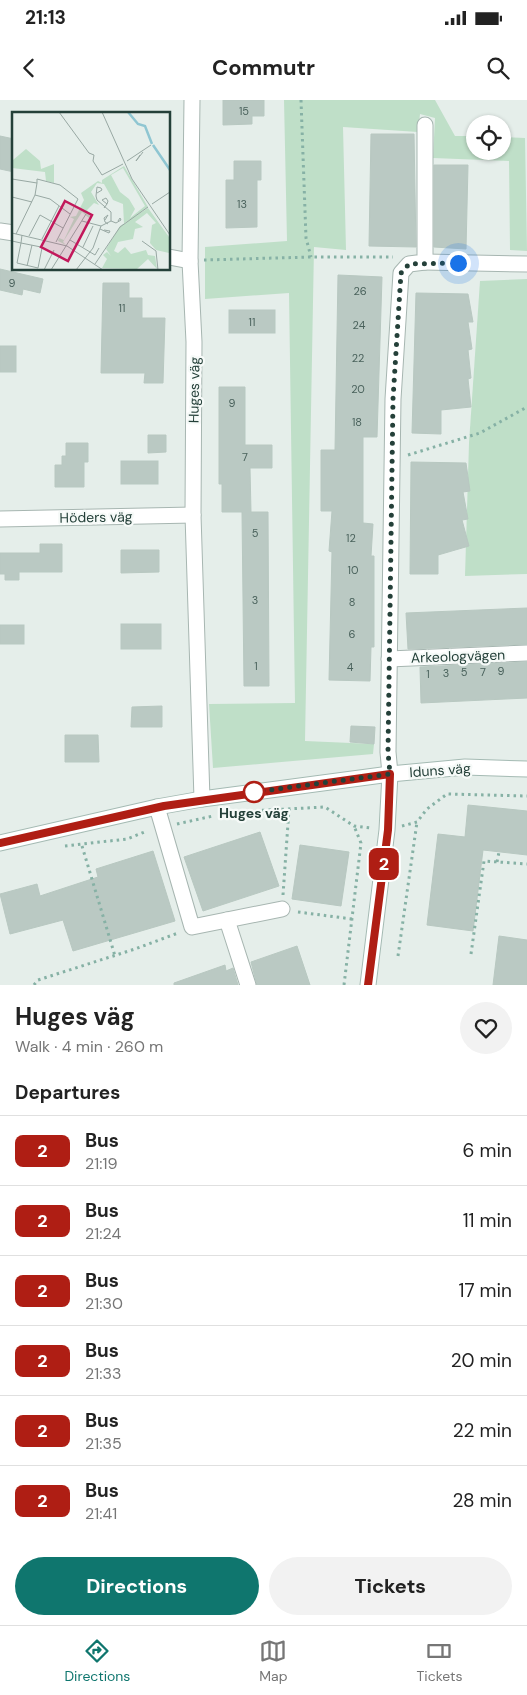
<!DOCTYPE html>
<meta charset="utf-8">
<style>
:root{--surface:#fff;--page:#f2f2f2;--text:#222;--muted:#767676;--line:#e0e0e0;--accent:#0f766e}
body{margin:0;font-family:"DM Sans",sans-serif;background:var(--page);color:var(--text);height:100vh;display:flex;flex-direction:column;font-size:19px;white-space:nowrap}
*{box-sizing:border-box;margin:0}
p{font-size:16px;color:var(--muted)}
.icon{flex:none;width:28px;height:28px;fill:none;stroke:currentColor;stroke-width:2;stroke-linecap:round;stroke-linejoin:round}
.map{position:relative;height:885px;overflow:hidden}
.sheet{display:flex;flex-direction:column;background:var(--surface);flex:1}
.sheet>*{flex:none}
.badge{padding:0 10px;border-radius:8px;font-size:18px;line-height:32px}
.fabs{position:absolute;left:466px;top:15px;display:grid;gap:10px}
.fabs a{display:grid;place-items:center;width:45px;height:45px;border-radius:50%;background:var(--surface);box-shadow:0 1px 4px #0004;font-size:25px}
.you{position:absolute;width:25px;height:25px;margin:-12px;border:4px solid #fff;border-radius:50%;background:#1a73e8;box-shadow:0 0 0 8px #1a73e833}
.map>.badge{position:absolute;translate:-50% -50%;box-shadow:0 0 0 2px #fff}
h2{padding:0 15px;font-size:19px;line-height:45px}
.round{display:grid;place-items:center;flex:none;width:52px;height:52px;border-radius:26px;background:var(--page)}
.head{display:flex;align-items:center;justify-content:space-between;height:85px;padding:0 15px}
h1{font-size:24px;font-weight:700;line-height:38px}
.action{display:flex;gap:10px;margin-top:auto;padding:10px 15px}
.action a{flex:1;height:58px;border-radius:30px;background:var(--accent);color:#fff;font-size:20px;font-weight:700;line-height:58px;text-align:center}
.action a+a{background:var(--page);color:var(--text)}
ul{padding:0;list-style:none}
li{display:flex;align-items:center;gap:15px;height:70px;padding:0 15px;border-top:1px solid var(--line)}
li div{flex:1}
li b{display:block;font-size:19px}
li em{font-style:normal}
li .badge{min-width:55px;font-weight:700;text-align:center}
.status{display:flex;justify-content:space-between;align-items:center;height:35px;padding:0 25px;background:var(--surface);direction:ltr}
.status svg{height:14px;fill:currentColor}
header{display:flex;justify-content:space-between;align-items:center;height:65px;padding:0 15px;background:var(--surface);font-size:22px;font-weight:700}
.tabs{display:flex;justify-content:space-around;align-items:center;height:70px;border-top:1px solid var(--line);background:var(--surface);font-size:14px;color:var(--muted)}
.tabs a{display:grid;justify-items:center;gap:2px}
.tabs .selected{color:var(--accent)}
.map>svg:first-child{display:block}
.green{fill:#bfdfc8}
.building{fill:#bac9c3;stroke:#b8c8c1}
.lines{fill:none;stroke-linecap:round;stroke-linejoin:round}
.street-casing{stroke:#a7b6b1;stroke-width:17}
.secondary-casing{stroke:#a4bab3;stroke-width:17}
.path{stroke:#86b1a5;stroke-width:3;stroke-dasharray:2.5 4;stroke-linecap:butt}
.street{stroke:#fff;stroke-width:15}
.secondary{stroke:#fff;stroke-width:15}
.line-casing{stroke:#fff;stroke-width:11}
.line{stroke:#af1e14;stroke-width:8}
.walk{stroke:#244039;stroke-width:5;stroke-dasharray:0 9}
.stop-dot{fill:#fff;stroke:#af1e14;stroke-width:2.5}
.labels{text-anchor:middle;stroke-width:4.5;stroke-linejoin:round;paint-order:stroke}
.number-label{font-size:11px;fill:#4a625c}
.street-label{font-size:14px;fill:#244039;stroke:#f6faf8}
.stop-label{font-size:14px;font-weight:bold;fill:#244039;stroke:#f6faf8}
.inset-river{fill:none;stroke:#8fc6d2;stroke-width:2.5}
.inset-road{fill:none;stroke:#98a8a3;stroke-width:1}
.view{fill:#c2185b;fill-opacity:0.15;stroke:#c2185b;stroke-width:2.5}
.inset-edge{fill:none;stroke:#244039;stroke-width:2.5}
</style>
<div class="status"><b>21:13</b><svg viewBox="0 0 49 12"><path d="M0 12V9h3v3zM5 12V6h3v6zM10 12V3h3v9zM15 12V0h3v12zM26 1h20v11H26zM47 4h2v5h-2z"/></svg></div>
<header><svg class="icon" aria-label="back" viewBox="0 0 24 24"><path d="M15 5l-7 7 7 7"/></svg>Commutr<svg class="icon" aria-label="search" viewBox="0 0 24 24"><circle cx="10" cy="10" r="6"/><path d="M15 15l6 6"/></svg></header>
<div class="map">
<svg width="527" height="885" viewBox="0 0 527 885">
<rect width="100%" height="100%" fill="#e5eeea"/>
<g class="green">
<polygon points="284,0 435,0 455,36 475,36 475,51 502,51 503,37 525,38 527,151 510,150 509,61 433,58 435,18 420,14 418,32 343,27 346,150 314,147 305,641 374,644 373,654 213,668 209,604 295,603 289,193 205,199 205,147 287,141"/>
<polygon points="527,179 527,474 465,476 469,343 480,181"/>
</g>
<g class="building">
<polygon points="223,0 264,0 264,16 252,16 252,24 223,25"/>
<polygon points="371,34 414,34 416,147 369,146"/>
<polygon points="0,36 14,39 14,72 0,69"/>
<polygon points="234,61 261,61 261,80 257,80 257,127 226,128 226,80 234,80"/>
<polygon points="434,65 468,65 466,149 434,147"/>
<polygon points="0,169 43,179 40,193 23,189 22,195 0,190"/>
<polygon points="338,175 382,177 377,337 363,337 363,423 373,424 371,456 374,456 374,547 371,547 370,581 329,580 332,452 329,451 332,411 321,411 321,350 335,350"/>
<polygon points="103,183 129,183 129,198 142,198 142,218 165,218 163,283 144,283 145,273 101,273"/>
<polygon points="416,193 468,194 473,222 468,222 472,249 468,250 471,278 468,279 471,307 441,310 441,334 412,333"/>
<rect x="229" y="210" width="46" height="23"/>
<rect x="0" y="246" width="16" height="26"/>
<polygon points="219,287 245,287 245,345 272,345 272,368 250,368 251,412 268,412 269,586 244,586 242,412 222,412 222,384 219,384"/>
<polygon points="148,335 166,335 166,352 148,353"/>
<polygon points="66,343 88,343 88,362 84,362 84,387 55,387 55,365 62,365 62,356 66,356"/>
<rect x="121" y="361" width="37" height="23"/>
<polygon points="411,362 466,363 470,391 463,392 468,419 462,420 469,446 438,455 438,474 410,474"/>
<polygon points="40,444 62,444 62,472 19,472 19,480 5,480 5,474 0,474 0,453 40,453"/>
<polygon points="121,450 159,450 159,472 121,473"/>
<polygon points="527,508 527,544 408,549 406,513"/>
<rect x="121" y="524" width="40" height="25"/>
<rect x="0" y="525" width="24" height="19"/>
<polygon points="527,562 527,598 421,603 420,567"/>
<polygon points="162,606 162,627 131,627 132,607"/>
<polygon points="351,626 375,627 374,644 350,642"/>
<polygon points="65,635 98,635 99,662 65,662"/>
<polygon points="468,705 527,711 527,755 483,750 473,831 427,825 438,734 465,737"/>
<polygon points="260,732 279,786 203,811 184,757"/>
<polygon points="300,745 349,752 341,806 292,799"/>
<polygon points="153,751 175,821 73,851 63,820 10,834 0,794 37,784 40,796 98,777 96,769"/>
<polygon points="499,836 527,840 527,885 493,885"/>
<polygon points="297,846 310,885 257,885 251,862"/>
<polygon points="225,865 226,871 233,868 238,885 174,885 174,883"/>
</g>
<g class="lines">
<defs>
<g id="street">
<polyline points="192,0 190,161 194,242 193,415 202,699"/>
<polyline points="0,131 14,133"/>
<polyline points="169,157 190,161"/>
<polyline points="425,162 527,164"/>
<polyline points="0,419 193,415"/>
<polyline points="389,559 527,553"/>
<polyline points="390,674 388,652 393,299 401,173 409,164 425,162 425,25"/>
<polyline points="157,707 192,827 282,809"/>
<polyline points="227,820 248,885"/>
</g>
<g id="secondary">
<polyline points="0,743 157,707 202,699 390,674 465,667 527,669"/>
<polyline points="368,885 387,730 390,674"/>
</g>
</defs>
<use href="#street" class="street-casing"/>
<use href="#secondary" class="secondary-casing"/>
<g class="path">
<polyline points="301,0 306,138 311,157"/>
<polyline points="204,160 311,157 393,157"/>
<polyline points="408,355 480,333 527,307"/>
<polyline points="249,711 325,707 354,726 371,728"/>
<polyline points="177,724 213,716"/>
<polyline points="402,726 417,722 427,709 447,694 527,696"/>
<polyline points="65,746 127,739 147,731"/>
<polyline points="82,746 115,856"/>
<polyline points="497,762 499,752"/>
<polyline points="283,795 289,709"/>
<polyline points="298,812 352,819"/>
<polyline points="471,854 484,761 527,764"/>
<polyline points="398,856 417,722"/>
<polyline points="34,885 38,880 135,849 178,833"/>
<polyline points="344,885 361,743 354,726"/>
</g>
<use href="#street" class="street"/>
<use href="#secondary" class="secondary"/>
</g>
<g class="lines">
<defs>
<polyline id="line" points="0,743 164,706 390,674 388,730 368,885"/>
</defs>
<use href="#line" class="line-casing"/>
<use href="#line" class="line"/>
<polyline class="walk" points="254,692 390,674 388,652 393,299 401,173 409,164 458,163"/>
</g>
<circle class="stop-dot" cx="254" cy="692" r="10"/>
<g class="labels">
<g class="number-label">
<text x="244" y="15">15</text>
<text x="242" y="108">13</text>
<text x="12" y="187">9</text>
<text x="360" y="195">26</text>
<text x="122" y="212">11</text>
<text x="252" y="226">11</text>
<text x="359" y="229">24</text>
<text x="358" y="262">22</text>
<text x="358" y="293">20</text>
<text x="232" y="307">9</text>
<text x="357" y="326">18</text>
<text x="245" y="361">7</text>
<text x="255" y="437">5</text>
<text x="351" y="442">12</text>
<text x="353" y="474">10</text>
<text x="255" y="504">3</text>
<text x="352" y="506">8</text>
<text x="352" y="538">6</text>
<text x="256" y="570">1</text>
<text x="350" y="571">4</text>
<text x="501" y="575">9</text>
<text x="464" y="576">5</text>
<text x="483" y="576">7</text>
<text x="446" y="577">3</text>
<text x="428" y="578">1</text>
</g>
<g class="street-label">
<text transform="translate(194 290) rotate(-89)" y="5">Huges väg</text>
<text transform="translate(96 417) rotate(-1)" y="5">Höders väg</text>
<text transform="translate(458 556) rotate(-2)" y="5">Arkeologvägen</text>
<text transform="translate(440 670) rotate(-4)" y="5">Iduns väg</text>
</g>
<g class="stop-label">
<text x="254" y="718">Huges väg</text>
</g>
</g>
<g transform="translate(12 12)">
<rect width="158" height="158" fill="#e5eeea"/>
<path d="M14,37L28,49L29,57L42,52V71L34,69L33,60L0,56L1,48ZM112,54L136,95L112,112L111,92L101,88L92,72L85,71L79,80L87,93L82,91L75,98L79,105L76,111L77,106L70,100L51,130L54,133L46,129L47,126L52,128L62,107L58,105L64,104L72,88L69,81L86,69L90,71V68ZM111,56L133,94L118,106L123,97L117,87L108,80L99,63ZM136,96L157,125V141L144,138L138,131L140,113L144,111L135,101L123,110L131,115L123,117L121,127L106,130L102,139L106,141L113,135L119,142L134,138L136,143L143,144L145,157L136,147L125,157L90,156L95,147L91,143L95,140L99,144L94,137L108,114Z" fill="#bfdfc8" fill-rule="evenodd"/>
<path class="inset-river" d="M116,0L126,12L133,14L140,32M141,33L158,58"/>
<path class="inset-road" d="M47,0L77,41L82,43L81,49L90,63L111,52M90,0L120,67L158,123M128,43L124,49L131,40M115,49L139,33M0,67L25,71M25,71V67L48,73L66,87L44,130M23,83L38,87L58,102M0,85L20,90M140,92L158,80M92,96L95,92L96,89L94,86L90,88L95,92M93,108L96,103L92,106L93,110L96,112M70,109L89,114L99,109V100L85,88L84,84L85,75L89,76L90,78L85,81M99,109L104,111L109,108L108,106L106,109M88,117L97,121L98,119L92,118M0,121L55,134L91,158M4,122L23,83L25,71M17,124L28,103L51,116M30,127L47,94M58,128L83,143L87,136M0,129L9,131L29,135L30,136L26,156L5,151L9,131L10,123M130,129L144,139L146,158M71,135L81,114M83,152L108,115L136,95M15,154L20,133M32,158L42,138M39,158L74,102M64,158L81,136L89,114"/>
<path class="view" d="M53,89L80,103L56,149L29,135Z"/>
<rect width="158" height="158" class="inset-edge"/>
</g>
</svg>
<div class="fabs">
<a><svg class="icon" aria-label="locate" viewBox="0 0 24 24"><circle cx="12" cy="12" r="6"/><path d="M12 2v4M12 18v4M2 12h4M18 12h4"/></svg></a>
</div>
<div class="you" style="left:458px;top:163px"></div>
<b class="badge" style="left:384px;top:764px;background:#af1e14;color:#fff">2</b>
</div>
<section class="sheet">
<div class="head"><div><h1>Huges väg</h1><p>Walk · 4 min · 260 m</p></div><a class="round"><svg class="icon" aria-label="heart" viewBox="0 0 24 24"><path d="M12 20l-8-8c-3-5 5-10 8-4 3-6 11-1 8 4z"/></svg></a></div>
<h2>Departures</h2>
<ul>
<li><span class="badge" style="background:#af1e14;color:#fff">2</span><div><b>Bus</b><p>21:19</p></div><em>6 min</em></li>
<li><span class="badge" style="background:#af1e14;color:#fff">2</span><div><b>Bus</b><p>21:24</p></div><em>11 min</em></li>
<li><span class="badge" style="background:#af1e14;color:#fff">2</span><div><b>Bus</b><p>21:30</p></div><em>17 min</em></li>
<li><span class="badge" style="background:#af1e14;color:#fff">2</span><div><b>Bus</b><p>21:33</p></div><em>20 min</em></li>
<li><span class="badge" style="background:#af1e14;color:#fff">2</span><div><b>Bus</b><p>21:35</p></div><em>22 min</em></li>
<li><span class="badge" style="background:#af1e14;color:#fff">2</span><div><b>Bus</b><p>21:41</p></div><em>28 min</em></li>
</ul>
<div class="action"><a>Directions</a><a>Tickets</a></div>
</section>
<nav class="tabs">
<a class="selected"><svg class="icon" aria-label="directions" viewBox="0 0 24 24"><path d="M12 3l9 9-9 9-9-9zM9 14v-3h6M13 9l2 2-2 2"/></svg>Directions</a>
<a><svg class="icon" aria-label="map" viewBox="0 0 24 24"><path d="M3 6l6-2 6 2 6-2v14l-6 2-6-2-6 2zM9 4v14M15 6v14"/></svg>Map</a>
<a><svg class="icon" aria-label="tickets" viewBox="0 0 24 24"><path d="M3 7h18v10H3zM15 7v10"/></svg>Tickets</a>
</nav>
